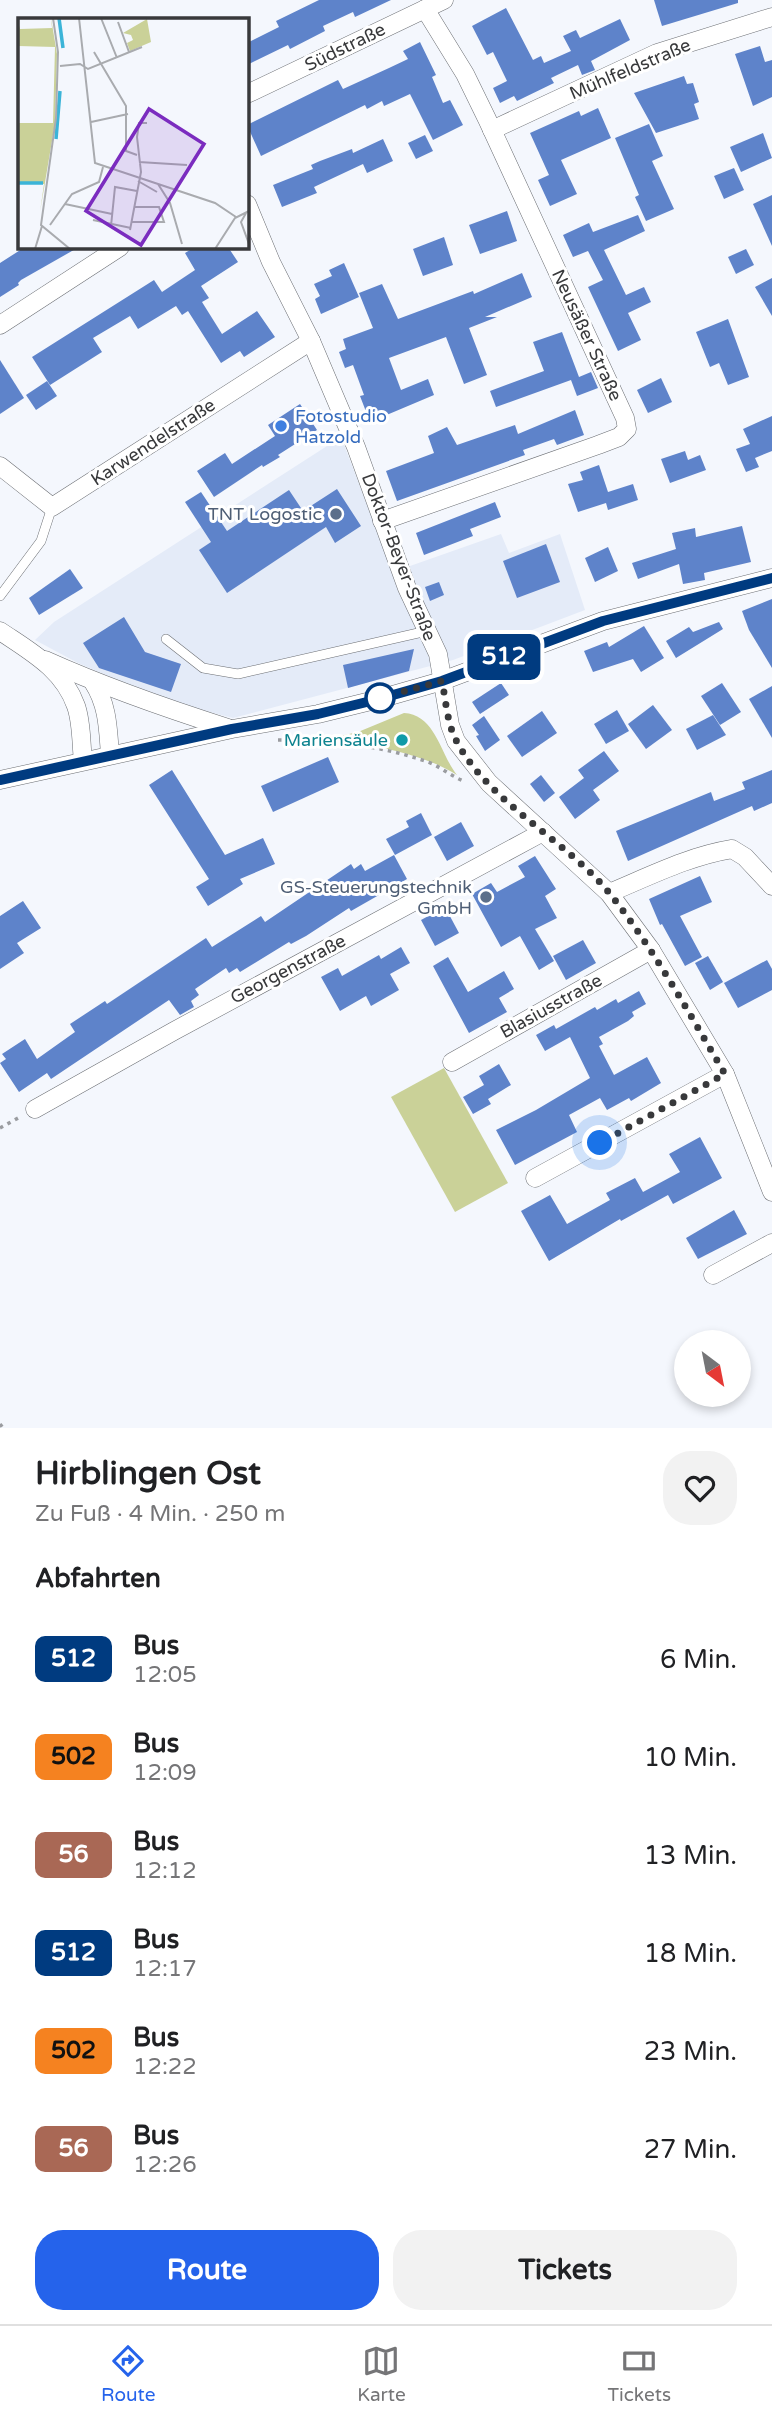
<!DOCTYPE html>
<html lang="de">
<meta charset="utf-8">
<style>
:root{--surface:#fff;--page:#f2f2f2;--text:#202124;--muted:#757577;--line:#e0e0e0;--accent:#2563eb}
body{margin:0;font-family:"Varela Round",sans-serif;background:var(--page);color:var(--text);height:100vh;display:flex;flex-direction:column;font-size:26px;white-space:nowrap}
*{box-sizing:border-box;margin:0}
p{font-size:23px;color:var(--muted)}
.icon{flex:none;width:38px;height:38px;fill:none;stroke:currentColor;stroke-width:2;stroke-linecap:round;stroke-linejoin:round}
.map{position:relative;height:1428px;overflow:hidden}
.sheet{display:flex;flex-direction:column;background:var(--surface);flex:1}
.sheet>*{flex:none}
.badge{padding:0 14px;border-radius:10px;font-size:24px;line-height:46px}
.needle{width:46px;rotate:148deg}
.tools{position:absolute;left:674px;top:1330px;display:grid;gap:14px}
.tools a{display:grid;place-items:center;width:77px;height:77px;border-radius:50%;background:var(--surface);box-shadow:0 4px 10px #0003;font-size:35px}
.you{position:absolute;width:35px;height:35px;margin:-18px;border:5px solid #fff;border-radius:50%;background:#1a73e8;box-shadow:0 0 0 10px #1a73e833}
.map>.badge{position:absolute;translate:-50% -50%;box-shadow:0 0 0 4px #fff}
h2{padding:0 35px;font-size:26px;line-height:63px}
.round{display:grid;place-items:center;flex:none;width:74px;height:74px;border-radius:28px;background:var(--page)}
.overview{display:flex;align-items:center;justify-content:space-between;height:119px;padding:0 35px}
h1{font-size:33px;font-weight:800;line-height:52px}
.button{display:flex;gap:14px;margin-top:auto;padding:14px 35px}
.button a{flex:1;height:80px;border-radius:28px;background:var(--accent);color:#fff;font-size:28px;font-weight:800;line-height:80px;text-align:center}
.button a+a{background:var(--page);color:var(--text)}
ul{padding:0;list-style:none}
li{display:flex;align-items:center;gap:21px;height:98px;padding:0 35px}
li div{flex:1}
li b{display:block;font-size:26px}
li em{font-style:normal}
li .badge{min-width:77px;font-weight:700;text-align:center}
.dock{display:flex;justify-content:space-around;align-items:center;height:98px;border-top:2px solid var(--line);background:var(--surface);font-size:19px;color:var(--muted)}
.dock a{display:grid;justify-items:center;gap:4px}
.dock .active{color:var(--accent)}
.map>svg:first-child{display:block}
.built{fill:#e4ebf8}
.green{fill:#cad198}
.building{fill:#5e83ca}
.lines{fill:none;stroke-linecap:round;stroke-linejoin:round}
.lane-casing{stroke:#6b6e73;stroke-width:10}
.street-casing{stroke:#6b6e73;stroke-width:19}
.path{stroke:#9a9ca0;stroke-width:3.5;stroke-dasharray:3.5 5;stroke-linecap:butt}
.lane{stroke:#fff;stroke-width:9}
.street{stroke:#fff;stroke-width:18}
.line-casing{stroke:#fff;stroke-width:16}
.line{stroke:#003b80;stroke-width:10}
.walk{stroke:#38393b;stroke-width:7;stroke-dasharray:0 12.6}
.shop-dot{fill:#3f7fe0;stroke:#fff;stroke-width:2.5}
.service-dot{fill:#5c6f8a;stroke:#fff;stroke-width:2.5}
.stop-dot{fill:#fff;stroke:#003b80;stroke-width:3.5}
.culture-dot{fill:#0f9aa8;stroke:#fff;stroke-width:2.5}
.labels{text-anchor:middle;stroke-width:6;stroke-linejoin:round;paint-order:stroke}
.street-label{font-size:18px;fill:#38393b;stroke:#fff}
.shop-label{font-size:18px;fill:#366cbe;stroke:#fff;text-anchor:start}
.service-label{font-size:18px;fill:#4e5e75;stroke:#fff;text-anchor:end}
.culture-label{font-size:18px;fill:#0d838f;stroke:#fff;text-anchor:end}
.inset-river{fill:none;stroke:#3bb4d8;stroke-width:3.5}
.inset-road{fill:none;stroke:#a9abaf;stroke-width:2}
.view{fill:#7b2cbf;fill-opacity:0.15;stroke:#7b2cbf;stroke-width:3.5}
.inset-edge{fill:none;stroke:#38393b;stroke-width:3.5}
</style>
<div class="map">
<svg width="772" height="1428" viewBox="0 0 772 1428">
<rect width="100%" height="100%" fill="#f4f7fd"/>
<polygon class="built" points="341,437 393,572 501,534 509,553 560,534 585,610 453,660 233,718 163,700 78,663 35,640 54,622"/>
<g class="green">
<path d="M404,713C436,715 440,754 457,775C418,751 372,746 327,739L358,732Z"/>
<polygon points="444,1068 508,1183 455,1212 391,1097"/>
</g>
<g class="building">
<polygon points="319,0 391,0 355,17 353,12 323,26 325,31 290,49 288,45 247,65 247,43 279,27 276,21"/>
<polygon points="654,0 738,0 738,3 662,26"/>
<polygon points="506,8 533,60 541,56 544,63 571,51 563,36 576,30 580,38 620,19 630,40 591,61 595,70 582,75 578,65 551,78 554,83 517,101 514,96 500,103 493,88 507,81 493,52 487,55 472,26"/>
<polygon points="420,42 436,75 432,77 443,103 450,100 463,125 433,140 410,94 384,106 382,101 367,109 365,105 261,156 247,125 338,80 343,89 389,68 408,59 403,51"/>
<polygon points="760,46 765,62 772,60 772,97 753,106 735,54"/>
<polygon points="684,76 687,84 693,83 699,102 694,104 699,119 656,133 634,93"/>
<polygon points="598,108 611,138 561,160 577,194 550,206 538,180 549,175 530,133 579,111 581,116"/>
<polygon points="649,124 663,156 652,161 674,209 646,221 635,197 639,195 615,138"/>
<polygon points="763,133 772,158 741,172 730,147"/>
<polygon points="425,135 433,151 416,159 408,143"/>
<polygon points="383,139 393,161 367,173 363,164 314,187 317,193 282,207 273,185 313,169 311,165 320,161 352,149 353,153"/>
<polygon points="734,168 744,190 724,199 714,176"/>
<polygon points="772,195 772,246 753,204"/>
<polygon points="507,211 517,241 480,254 469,225"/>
<polygon points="638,215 645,231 604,250 626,295 644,287 651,302 628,313 641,340 618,351 588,287 603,280 588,251 573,257 563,235 589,223 593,232"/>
<polygon points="444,237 453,265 423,276 413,249"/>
<polygon points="25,247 79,247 21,280 18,283 19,285 0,297 0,263"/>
<polygon points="195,247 228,247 238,262 201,286 209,298 202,302 222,334 257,311 275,337 244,357 240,351 221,363 188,311 182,315 176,306 138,329 130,316 93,338 102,352 50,385 32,357 154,280 162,292 195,270 185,253"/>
<polygon points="746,249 754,265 736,274 728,257"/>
<polygon points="344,263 359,297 321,314 315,299 320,296 314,284 332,276 329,270"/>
<polygon points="522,273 532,297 485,317 497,317 469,328 487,375 464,384 446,337 389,358 401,390 428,379 434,395 370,422 360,396 364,395 353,365 345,368 339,352 346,349 343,339 373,328 359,293 382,284 398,319 473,291 474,294"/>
<polygon points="772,278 772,316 755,287"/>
<polygon points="728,319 749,377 728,385 719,363 710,367 696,332"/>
<polygon points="562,332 579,377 591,372 598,388 577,396 571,380 496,407 490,391 544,371 533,342"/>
<polygon points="0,360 24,398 0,414"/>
<polygon points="661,378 672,402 648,413 637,390"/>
<polygon points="47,381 57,396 36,410 26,395"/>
<polygon points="300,404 317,430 278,455 280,457 263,467 262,465 214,497 197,471 225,453 232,464 275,436 268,425"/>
<polygon points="575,410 584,435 557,445 554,439 523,450 525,455 397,501 386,471 434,453 428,436 447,427 457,445 515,425 518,434"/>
<polygon points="772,416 772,451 755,458 759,467 746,472 736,449 750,444 743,429"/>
<polygon points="685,451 688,460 700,455 706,470 670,483 661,459"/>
<polygon points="599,465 608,492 633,484 638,500 608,510 606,503 578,512 568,484 583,480 580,472"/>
<polygon points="337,489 361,526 335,543 326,527 227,593 199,550 211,542 185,502 201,492 227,531 289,490 303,511"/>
<polygon points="495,502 501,517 470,529 473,536 424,555 416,533"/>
<polygon points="742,526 751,562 704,573 705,580 683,584 679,564 638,579 632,563 676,549 672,533 695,528 696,537"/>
<polygon points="546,544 560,582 517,598 503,561"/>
<polygon points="608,547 618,571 595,582 585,558"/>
<polygon points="70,569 83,588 39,615 29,598"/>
<polygon points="439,582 444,595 430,601 425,587"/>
<polygon points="772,599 772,668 749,630 742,611"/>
<polygon points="124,617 145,652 181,664 171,692 99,668 83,643"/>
<polygon points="719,622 723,629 676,658 666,641 689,627 693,632"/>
<polygon points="644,626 664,658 641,672 633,659 593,672 584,651 607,642 609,647"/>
<polygon points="414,649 409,671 348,688 343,665"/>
<polygon points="501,683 509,695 480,714 472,702"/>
<polygon points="722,683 741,712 720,725 701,696"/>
<polygon points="772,686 772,738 749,699"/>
<polygon points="653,705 672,730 646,749 628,724"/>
<polygon points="617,710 629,731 606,744 594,724"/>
<polygon points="542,711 557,733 522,757 507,736"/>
<polygon points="713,715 726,735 697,750 686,729"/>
<polygon points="484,716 500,740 485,751 476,736 479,735 472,725"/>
<polygon points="604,751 619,771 593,790 600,800 575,819 559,797 584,778 578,770"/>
<polygon points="328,757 339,782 273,812 261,786"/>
<polygon points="172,770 225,855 263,838 275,864 240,879 243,884 208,906 196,887 209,879 149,785"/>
<polygon points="772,770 772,803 754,811 752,806 628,861 616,831 711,792 714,801 745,789 742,782"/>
<polygon points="541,775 555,793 544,802 530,784"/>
<polygon points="421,813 432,835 395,855 386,839 409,827 406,821"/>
<polygon points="461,822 474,846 447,861 434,837"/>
<polygon points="394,855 407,879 351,911 349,908 306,936 291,944 289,942 240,972 237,968 229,973 226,968 195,989 199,995 191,1001 194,1007 180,1015 169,1000 51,1079 47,1073 19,1092 0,1063 6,1059 2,1054 25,1039 37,1059 75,1032 70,1024 105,1001 107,1004 206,938 212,947 261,916 265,922 351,864 354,869 361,864 365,871"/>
<polygon points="535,856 556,889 545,896 557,918 535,929 554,961 539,970 520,936 501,947 472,894 491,883 497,892 525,877 518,866"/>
<polygon points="700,876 712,902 680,916 702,957 685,966 662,924 660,925 649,899"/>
<polygon points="23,901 41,928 17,943 24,953 0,969 0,916"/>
<polygon points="445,907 459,933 435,946 421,920"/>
<polygon points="583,940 596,963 566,980 553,956"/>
<polygon points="401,947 410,963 390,974 399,990 371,1006 366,996 340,1011 321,977 338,968 342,976 379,955 381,959"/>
<polygon points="708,956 723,982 710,990 695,963"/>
<polygon points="448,957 468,992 504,971 514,989 499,998 507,1012 469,1033 433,966"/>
<polygon points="767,960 772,969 772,990 738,1008 724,983"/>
<polygon points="639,991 646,1004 632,1012 634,1016 628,1021 599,1037 603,1044 599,1046 614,1075 647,1057 661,1083 631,1101 629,1098 607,1110 600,1098 569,1115 577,1132 515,1165 496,1130 536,1110 590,1078 570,1037 545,1051 536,1035 554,1025 556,1029 595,1007 597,1010 616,999 618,1003"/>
<polygon points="499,1064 511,1085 488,1099 491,1104 473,1114 463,1097 484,1085 479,1076"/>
<polygon points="700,1137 722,1178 673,1204 668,1195 621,1221 620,1219 549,1261 521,1211 550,1195 567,1224 610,1200 606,1193 635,1178 643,1192 680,1172 669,1154"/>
<polygon points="734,1210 747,1234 698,1259 686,1238"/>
</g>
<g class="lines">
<defs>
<g id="lane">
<polyline points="0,596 41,541 52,507"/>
<polyline points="166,639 203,668 238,674 427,631"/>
</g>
<g id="street">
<polyline points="247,94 444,0"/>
<polyline points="492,130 657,53 772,17"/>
<polyline points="247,204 271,262 311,341 356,447 407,588 438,654 450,725 456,741 489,783 609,893 651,950 725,1074 772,1192"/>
<polyline points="0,325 120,247"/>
<polyline points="0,466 52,507 311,341"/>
<polyline points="382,521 598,445 619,437 627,429 625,418 487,119 465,74 425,9"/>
<path d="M0,631C31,652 63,669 76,706C82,723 81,744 83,761"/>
<path d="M45,660C105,687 165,708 228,728"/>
<path d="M93,682C108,705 108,729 110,755"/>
<polyline points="0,780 232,729 318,714 379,699 442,681 603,621 772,578"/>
<path d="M609,893C650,876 689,856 732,849L745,857L772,886"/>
<polyline points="452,1062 651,950"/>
<polyline points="35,1109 174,1031 543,832"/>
<polyline points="535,1178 725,1074"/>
<polyline points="713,1275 772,1243"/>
</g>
</defs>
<use href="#lane" class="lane-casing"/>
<use href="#street" class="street-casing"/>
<g class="path">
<path d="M278,740C328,740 380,745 428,762C441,767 452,777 466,782"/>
<polyline points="0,1128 20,1117"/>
<polyline points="0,1424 3,1428"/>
</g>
<use href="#lane" class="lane"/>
<use href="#street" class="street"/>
</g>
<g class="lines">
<defs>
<polyline id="line" points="0,780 232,729 318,714 379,699 442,681 603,621 772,578"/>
</defs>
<use href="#line" class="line-casing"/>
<use href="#line" class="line"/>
<path class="walk" d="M380,698L442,681C446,701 447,724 457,742C490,804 568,841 611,895C655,951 689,1013 725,1074L600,1143"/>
</g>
<circle class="shop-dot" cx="281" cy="426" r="7"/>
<g class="service-dot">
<circle cx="336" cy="514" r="7"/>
<circle cx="486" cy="897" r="7"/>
</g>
<circle class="stop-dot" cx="380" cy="698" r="14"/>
<circle class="culture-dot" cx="402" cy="740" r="7"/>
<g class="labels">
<g class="street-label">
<text transform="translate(345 47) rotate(-26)" y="6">Südstraße</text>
<text transform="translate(630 69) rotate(-23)" y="6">Mühlfeldstraße</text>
<text transform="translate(587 335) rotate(65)" y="6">Neusäßer Straße</text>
<text transform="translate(153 442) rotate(-33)" y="6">Karwendelstraße</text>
<text transform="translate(399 557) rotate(69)" y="6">Doktor-Beyer-Straße</text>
<text transform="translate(288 969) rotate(-28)" y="6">Georgenstraße</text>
<text transform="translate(551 1006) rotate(-29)" y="6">Blasiusstraße</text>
</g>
<g class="shop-label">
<text x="295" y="422">Fotostudio<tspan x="295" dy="21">Hatzold</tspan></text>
</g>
<g class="service-label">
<text x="322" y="520">TNT Logostic</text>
<text x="472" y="893">GS-Steuerungstechnik<tspan x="472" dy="21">GmbH</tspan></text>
</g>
<g class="culture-label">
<text x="388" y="746">Mariensäule</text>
</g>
</g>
<g transform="translate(18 18)">
<rect width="231" height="231" fill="#f4f7fd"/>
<path d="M33,0L39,36L37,105L22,194L26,166H0V105H35L37,29L0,28V4L2,11L34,10ZM129,1L133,24L112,33L109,25L115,22L113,17L105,15Z" fill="#cad198"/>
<path class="inset-river" d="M41,0L45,30M38,121L42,73M0,165H25"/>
<path class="inset-road" d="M35,0L40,34L38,100L23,207L52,231M61,0L77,145L197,185L218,199M83,0L99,40M100,4L111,34M76,34L108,88V133L119,137M42,48L62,46L70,51L124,29M73,104L110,96M121,144L169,147M120,163L139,174M140,166L152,185L164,226M47,186L94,196M228,195L223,204L231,226M75,202L113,210M114,204H146L141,189H116M32,207L54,176L81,164L85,149M93,208L97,169L119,173M112,212L123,154L119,119L121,105H129M17,231L24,208M197,231L217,200L231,193"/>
<path class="view" d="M131,91L186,126L123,227L68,193Z"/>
<rect width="231" height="231" class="inset-edge"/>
</g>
</svg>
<div class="tools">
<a><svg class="needle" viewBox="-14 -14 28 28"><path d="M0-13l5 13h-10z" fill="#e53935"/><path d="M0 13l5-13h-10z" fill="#757577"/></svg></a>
</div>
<div class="you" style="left:600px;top:1143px"></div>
<b class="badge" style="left:504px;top:657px;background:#003b80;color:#fff">512</b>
</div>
<section class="sheet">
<div class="overview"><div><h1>Hirblingen Ost</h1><p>Zu Fuß · 4 Min. · 250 m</p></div><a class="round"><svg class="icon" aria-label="heart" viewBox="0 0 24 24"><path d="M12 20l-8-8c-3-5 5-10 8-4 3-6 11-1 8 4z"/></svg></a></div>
<h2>Abfahrten</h2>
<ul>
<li><span class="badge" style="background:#003b80;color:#fff">512</span><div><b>Bus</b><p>12:05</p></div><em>6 Min.</em></li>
<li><span class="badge" style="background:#f58220;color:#111">502</span><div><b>Bus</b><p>12:09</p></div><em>10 Min.</em></li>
<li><span class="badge" style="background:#a96855;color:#fff">56</span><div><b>Bus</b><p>12:12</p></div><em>13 Min.</em></li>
<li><span class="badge" style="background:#003b80;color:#fff">512</span><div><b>Bus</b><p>12:17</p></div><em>18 Min.</em></li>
<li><span class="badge" style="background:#f58220;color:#111">502</span><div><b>Bus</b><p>12:22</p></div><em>23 Min.</em></li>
<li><span class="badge" style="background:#a96855;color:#fff">56</span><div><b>Bus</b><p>12:26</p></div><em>27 Min.</em></li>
</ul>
<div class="button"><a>Route</a><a>Tickets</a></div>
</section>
<nav class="dock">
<a class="active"><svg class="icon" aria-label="directions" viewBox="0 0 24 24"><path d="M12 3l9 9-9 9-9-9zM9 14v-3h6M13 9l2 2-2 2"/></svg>Route</a>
<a><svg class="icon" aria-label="map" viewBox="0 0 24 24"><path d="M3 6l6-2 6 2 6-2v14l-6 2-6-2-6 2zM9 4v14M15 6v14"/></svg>Karte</a>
<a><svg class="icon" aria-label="tickets" viewBox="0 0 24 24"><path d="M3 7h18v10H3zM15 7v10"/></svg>Tickets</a>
</nav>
